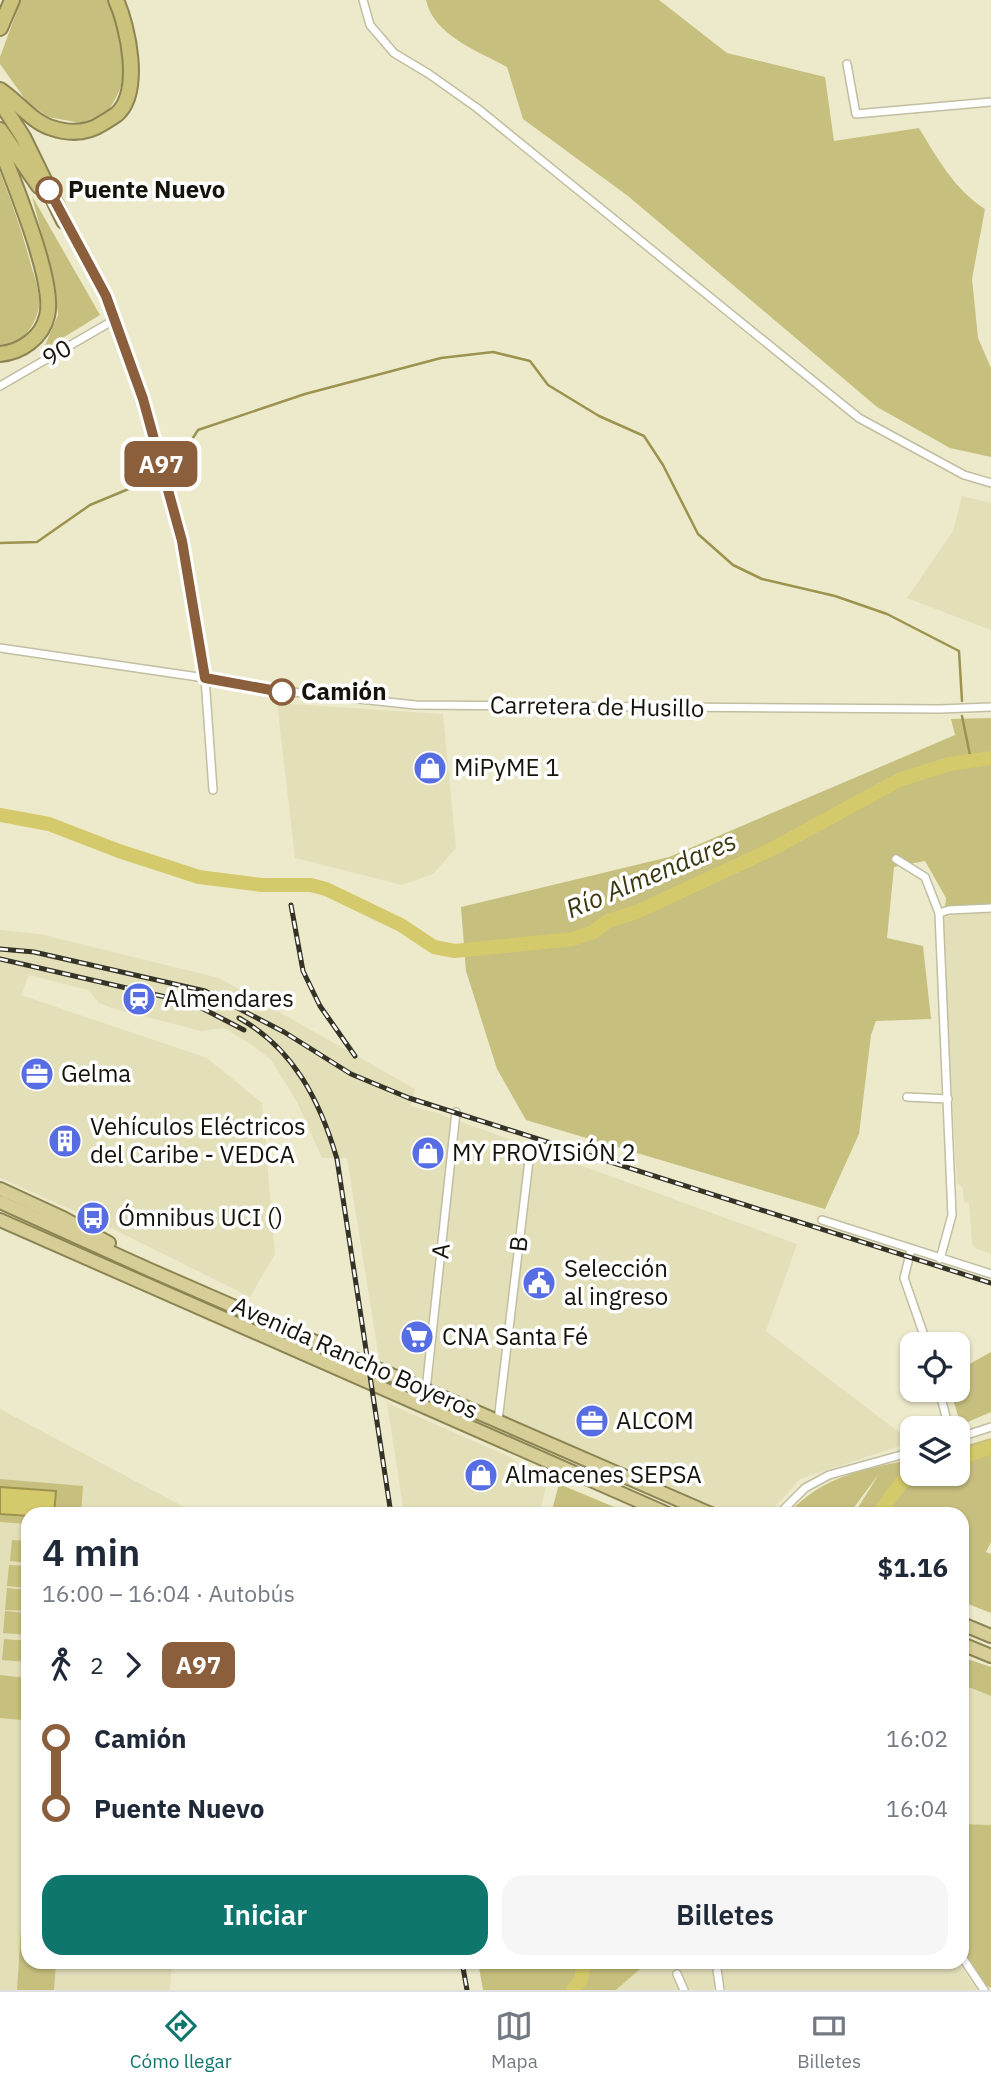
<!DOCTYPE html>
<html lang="es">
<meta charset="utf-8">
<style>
:root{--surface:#fff;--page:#f6f6f7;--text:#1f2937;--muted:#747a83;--line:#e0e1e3;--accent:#0f766e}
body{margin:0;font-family:"IBM Plex Sans",sans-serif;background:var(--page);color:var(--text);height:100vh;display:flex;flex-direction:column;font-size:26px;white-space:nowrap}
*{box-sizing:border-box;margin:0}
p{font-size:23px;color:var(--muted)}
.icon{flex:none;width:38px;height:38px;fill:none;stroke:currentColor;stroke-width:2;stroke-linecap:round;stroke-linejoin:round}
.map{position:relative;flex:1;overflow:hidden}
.drawer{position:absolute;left:21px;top:1507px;width:948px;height:462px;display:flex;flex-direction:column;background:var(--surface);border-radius:21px;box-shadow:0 2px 5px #0004}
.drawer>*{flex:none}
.badge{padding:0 14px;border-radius:10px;font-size:24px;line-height:46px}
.tools{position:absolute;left:900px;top:1332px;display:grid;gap:14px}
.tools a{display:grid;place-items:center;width:70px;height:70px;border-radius:14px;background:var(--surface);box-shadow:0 2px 5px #0004;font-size:35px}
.map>.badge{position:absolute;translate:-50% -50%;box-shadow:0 0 0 4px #fff}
.legs{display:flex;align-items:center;gap:10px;height:77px;padding:0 21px;font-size:23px}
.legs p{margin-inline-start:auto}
.head{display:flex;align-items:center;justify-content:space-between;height:119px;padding:0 21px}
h1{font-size:38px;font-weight:600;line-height:52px}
.action{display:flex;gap:14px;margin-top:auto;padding:14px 21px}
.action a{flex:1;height:80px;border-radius:21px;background:var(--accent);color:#fff;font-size:28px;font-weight:600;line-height:80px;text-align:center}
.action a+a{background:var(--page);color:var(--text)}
ul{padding:0 21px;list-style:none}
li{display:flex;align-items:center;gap:24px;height:70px;font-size:26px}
li i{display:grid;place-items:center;width:10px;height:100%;margin:0 9px;background:currentColor}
li i::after{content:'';width:18px;height:18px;margin:-9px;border:5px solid;border-radius:50%;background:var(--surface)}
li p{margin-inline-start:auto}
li:first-child i{background:linear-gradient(#0000 50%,currentColor 0)}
li:last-child i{background:linear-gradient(currentColor 50%,#0000 0)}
.tabs{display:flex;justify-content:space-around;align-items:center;height:98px;border-top:2px solid var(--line);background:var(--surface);font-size:19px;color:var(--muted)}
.tabs a{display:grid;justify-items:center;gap:4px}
.tabs .current{color:var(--accent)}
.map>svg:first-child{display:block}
.built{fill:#e3dfb9}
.green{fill:#c6bf7e}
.water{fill:#d5ca6b;stroke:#9c934e;stroke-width:2}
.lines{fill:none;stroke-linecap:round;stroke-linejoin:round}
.stream{stroke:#9c934e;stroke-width:2.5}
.river{stroke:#d5ca6b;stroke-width:14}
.minor-casing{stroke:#c1bea1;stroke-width:10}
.trunk-casing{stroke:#8c8553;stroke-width:16}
.motorway-casing{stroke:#8c8553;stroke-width:18}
.minor{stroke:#fff;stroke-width:7}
.trunk{stroke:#d6ce96;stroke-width:12}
.motorway{stroke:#cbc27b;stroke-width:14}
.rail-casing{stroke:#353326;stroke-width:5}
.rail{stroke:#fff;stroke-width:2.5;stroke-dasharray:8;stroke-linecap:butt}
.line-1-casing{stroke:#fff;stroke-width:16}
.line-1{stroke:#8b5e3c;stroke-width:10}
.stop-1-dot{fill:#fff;stroke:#8b5e3c;stroke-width:3.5}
.labels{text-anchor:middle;stroke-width:7;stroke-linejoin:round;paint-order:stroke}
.stop-label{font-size:24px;font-weight:bold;fill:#16140a;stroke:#fff;text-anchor:start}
.street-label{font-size:24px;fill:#16140a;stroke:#fff}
.poi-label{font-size:24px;fill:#16140a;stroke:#fff;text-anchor:start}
.water-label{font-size:26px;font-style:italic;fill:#3c370e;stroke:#fff}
</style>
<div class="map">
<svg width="991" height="1990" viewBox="0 0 991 1990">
<rect width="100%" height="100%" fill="#edeacc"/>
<g class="built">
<polygon points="962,496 991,503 991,630 907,598 953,531"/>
<polygon points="277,703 443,714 456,848 433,874 402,885 295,858"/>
<polygon points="991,910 991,1254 975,1248 972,1243 969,1203 964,1202 963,1188 957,1183 942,917"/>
<polygon points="0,930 40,934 219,978 415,1089 411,1106 437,1113 797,1244 766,1331 912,1442 800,1479 769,1514 725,1514 380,1365 347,1158 322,1158 297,1102 271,1060 251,1044 223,1028 201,1031 112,1008 99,1003 88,990 29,975 21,995 207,1058 262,1103 275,1254 250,1297 97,1221 0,1178"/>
<polygon points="387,1403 512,1458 546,1487 539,1514 404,1514"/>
<polygon points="0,1409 197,1514 28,1514 28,1962 172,1962 170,1990 0,1990"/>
<polygon points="962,1685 991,1696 991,1825 963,1824"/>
<polygon points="648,1962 958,1962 977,1990 616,1990"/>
</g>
<g class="green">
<path d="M21,0H107C119,23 126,57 122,82C120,93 112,104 107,113L81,123L48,117L27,102L0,64V57Z"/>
<path d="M426,0H659L727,53L825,77L834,141L919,128C937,158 955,190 985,209L972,279L978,338L991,368V457L950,448L877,407L628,196L523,119L507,67C478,51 433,35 426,0Z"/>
<path d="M0,172C12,203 23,234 31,265C34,275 38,286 39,297C42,317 23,348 0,346Z"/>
<polygon points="32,196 100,315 43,350 58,315 55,287"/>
<polygon points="991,718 991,906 944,915 946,898 925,861 894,867 887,938 923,946 931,1019 876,1021 871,1035 859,1134 825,1209 526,1120 497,1069 466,971 461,907 669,857 955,735 951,719"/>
<polygon points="991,1352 991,1412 961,1425 950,1390 957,1390 957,1371"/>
<path d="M991,1438V1542L986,1552L991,1554V1613L963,1602L962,1514H854L879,1474L849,1514H788C823,1475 864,1470 912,1459V1474H957V1448Z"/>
<polygon points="0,1479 83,1486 81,1514 28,1514 28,1524 0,1522"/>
<polygon points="559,1484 631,1514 551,1514"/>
<polygon points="12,1540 28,1541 28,1563 10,1561"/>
<polygon points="9,1565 28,1566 28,1588 7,1586"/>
<polygon points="7,1588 28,1590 28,1611 5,1610"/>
<polygon points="5,1611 28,1613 28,1635 3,1633"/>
<polygon points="4,1639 28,1641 28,1662 2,1660"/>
<polygon points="962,1657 991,1667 991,1696 963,1685"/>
<polygon points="0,1675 27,1678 23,1720 0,1718"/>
<polygon points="963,1824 991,1825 991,1988 984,1984 963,1950"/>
<polygon points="21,1929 28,1930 28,1962 56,1962 54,1990 17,1990"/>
<polygon points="478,1962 648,1962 616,1990 483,1990"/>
</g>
<polygon class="water" points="0,1487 56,1491 54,1514 28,1514 28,1516 0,1514"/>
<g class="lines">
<g class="stream">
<polyline points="170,465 182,455 198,430 305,394 441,358 493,352 530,361 548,385 599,416 644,436 663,465 698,534 733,565 762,579 835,596 887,614 959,651 962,701"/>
<polyline points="0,543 37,542 90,505 155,478"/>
<polyline points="962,716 971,760"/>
<polyline points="502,1964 503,1962"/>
</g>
<g class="river">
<polyline points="0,815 49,824 119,851 199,877 262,885 311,885 326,889 401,925 434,947 455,951 553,941 573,939 593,932 608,921 639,911 774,848 899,780 949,764 991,758"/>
<polyline points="957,1459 991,1447"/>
<polyline points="878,1514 901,1483 916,1474"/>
<polyline points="573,1990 581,1980 584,1962"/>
</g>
<defs>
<g id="minor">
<polyline points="363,0 370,25 394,53 429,74 477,108 859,418 964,475 991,483"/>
<polyline points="847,64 856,114 991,102"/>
<polyline points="64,221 106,296 143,399 182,541 205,678 213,790"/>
<polyline points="0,386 114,320"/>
<polyline points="0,648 205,678 254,688 416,705 940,709 991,707"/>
<polyline points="896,859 925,877 939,913 952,1215 940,1259"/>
<polyline points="939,913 949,910 991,908"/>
<polyline points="907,1097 948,1099"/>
<polyline points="822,1220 991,1274"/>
<polyline points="911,1250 904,1278 927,1344"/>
<polyline points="426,1390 456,1112"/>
<polyline points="939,1390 949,1428"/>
<polyline points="498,1421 530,1152"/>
<polyline points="957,1438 991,1427"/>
<polyline points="779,1514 805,1488 829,1475 912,1452"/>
<polyline points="962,1957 984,1990"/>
<polyline points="716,1962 720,1990"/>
<polyline points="677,1974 684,1990"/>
</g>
<g id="trunk">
<polyline points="0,1189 63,1218 109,1243"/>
<polyline points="0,1202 150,1270 711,1514"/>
<polyline points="0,1220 668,1514"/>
<polyline points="962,1624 991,1636"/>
<polyline points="962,1644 991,1656"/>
</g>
<g id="motorway">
<polyline points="0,28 12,0"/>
<path d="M0,90C18,102 32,122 52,128C70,134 88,133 103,123C108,120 113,117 117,114C142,91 128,27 116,0"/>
<polyline points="0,101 23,137 64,221"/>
<polyline points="0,130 39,186"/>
<path d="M0,146C13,181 56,283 47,316C42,338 21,352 0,354"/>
</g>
</defs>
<use href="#minor" class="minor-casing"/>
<use href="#trunk" class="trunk-casing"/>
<use href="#motorway" class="motorway-casing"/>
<use href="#minor" class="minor"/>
<use href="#trunk" class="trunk"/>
<use href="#motorway" class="motorway"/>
<defs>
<g id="rail">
<polyline points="291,905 303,971 320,1006 355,1056"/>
<polyline points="0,949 34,952 205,991 284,1032 351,1074 409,1098 991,1283"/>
<polyline points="0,959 192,1003 244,1030"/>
<path d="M239,1018C294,1049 320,1101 337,1159L391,1514"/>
<polyline points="462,1962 467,1990"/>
</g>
</defs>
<use href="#rail" class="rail-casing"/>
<use href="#rail" class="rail"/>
</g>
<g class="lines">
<defs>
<polyline id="line-1" points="49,190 106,296 143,399 182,541 205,678 282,692"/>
</defs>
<use href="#line-1" class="line-1-casing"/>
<use href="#line-1" class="line-1"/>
</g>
<defs>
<symbol id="shop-disc" viewBox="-11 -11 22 22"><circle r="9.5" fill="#576de3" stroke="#fff"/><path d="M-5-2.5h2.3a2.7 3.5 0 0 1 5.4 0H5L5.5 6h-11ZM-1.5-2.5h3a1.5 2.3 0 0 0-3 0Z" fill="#fff"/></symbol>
<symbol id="station-disc" viewBox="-11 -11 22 22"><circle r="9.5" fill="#576de3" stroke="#fff"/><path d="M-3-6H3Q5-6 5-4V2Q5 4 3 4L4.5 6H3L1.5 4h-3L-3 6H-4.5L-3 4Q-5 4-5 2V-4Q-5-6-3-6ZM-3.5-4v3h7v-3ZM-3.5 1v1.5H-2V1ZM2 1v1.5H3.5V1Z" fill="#fff"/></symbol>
<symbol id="office-disc" viewBox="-11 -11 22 22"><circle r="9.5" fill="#576de3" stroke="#fff"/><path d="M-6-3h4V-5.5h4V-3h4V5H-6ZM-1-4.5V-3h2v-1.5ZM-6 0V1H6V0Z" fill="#fff"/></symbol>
<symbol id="building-disc" viewBox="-11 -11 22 22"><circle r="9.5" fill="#576de3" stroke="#fff"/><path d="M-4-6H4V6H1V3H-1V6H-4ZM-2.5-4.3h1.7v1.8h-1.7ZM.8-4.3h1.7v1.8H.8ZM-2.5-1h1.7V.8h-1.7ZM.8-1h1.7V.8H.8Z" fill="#fff"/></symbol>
<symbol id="bus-disc" viewBox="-11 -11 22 22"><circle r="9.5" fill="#576de3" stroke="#fff"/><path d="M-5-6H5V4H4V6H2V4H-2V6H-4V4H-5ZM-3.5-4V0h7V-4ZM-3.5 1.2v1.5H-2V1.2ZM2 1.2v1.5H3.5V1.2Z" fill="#fff"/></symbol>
<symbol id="civic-disc" viewBox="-11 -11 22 22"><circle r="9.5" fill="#576de3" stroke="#fff"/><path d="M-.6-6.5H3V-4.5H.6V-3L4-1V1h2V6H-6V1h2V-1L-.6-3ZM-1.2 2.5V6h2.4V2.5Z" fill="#fff"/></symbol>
<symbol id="supermarket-disc" viewBox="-11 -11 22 22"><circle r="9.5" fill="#576de3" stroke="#fff"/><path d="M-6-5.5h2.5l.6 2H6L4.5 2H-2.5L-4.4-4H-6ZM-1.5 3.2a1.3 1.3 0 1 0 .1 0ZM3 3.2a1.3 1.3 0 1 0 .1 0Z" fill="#fff"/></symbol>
</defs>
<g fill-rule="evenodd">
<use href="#shop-disc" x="411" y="749" width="38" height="38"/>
<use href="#station-disc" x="120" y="980" width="38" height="38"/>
<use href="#office-disc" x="18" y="1055" width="38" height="38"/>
<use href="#building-disc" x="46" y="1122" width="38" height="38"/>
<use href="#shop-disc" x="409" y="1134" width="38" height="38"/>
<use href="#bus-disc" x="74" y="1199" width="38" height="38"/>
<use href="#civic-disc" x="520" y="1264" width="38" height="38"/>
<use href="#supermarket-disc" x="398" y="1318" width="38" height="38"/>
<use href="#office-disc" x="573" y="1402" width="38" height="38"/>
<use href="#shop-disc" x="462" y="1456" width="38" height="38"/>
</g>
<g class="stop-1-dot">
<circle cx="49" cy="190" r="12"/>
<circle cx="282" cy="692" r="12"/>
</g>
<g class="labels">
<g class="stop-label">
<text x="68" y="198">Puente Nuevo</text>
<text x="301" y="700">Camión</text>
</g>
<g class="street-label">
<text transform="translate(57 353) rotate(-30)" y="8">90</text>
<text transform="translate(597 707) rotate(1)" y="8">Carretera de Husillo</text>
<text transform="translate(519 1244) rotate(-83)" y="8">B</text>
<text transform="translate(441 1251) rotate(-84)" y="8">A</text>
<text transform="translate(355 1358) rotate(24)" y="8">Avenida Rancho Boyeros</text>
</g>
<g class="poi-label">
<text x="454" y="776">MiPyME 1</text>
<text x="164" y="1007">Almendares</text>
<text x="61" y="1082">Gelma</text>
<text x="90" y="1135">Vehículos Eléctricos<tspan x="90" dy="28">del Caribe - VEDCA</tspan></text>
<text x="452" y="1161">MY PROVISiÓN 2</text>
<text x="118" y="1226">Ómnibus UCI ()</text>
<text x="564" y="1277">Selección<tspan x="564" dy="28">al ingreso</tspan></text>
<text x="442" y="1345">CNA Santa Fé</text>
<text x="616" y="1429">ALCOM</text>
<text x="505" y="1483">Almacenes SEPSA</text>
</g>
<g class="water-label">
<text transform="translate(651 875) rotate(-23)" y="9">Río Almendares</text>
</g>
</g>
</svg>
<div class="tools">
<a><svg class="icon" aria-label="locate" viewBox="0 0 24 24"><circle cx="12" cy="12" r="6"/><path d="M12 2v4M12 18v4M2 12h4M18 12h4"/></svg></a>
<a><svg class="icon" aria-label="layers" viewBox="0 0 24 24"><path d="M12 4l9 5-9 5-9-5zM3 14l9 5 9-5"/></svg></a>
</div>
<b class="badge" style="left:161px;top:464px;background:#8b5e3c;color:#fff">A97</b>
<section class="drawer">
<div class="head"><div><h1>4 min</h1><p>16:00 – 16:04 · Autobús</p></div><b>$1.16</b></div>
<div class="legs"><svg class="icon" aria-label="walk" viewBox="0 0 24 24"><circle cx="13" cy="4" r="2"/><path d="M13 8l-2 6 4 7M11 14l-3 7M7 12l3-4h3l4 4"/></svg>2<svg class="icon" aria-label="forward" viewBox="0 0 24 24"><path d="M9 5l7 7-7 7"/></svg><b class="badge" style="background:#8b5e3c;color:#fff">A97</b></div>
<ul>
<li><i style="color:#8b5e3c"></i><b>Camión</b><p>16:02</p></li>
<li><i style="color:#8b5e3c"></i><b>Puente Nuevo</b><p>16:04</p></li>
</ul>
<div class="action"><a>Iniciar</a><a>Billetes</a></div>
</section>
</div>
<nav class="tabs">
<a class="current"><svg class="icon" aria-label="directions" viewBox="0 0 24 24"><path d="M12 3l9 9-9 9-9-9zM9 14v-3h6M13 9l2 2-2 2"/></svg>Cómo llegar</a>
<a><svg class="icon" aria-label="map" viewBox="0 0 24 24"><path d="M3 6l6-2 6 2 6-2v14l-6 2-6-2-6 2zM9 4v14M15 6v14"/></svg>Mapa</a>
<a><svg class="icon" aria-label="tickets" viewBox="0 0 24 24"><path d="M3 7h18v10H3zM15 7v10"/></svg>Billetes</a>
</nav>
